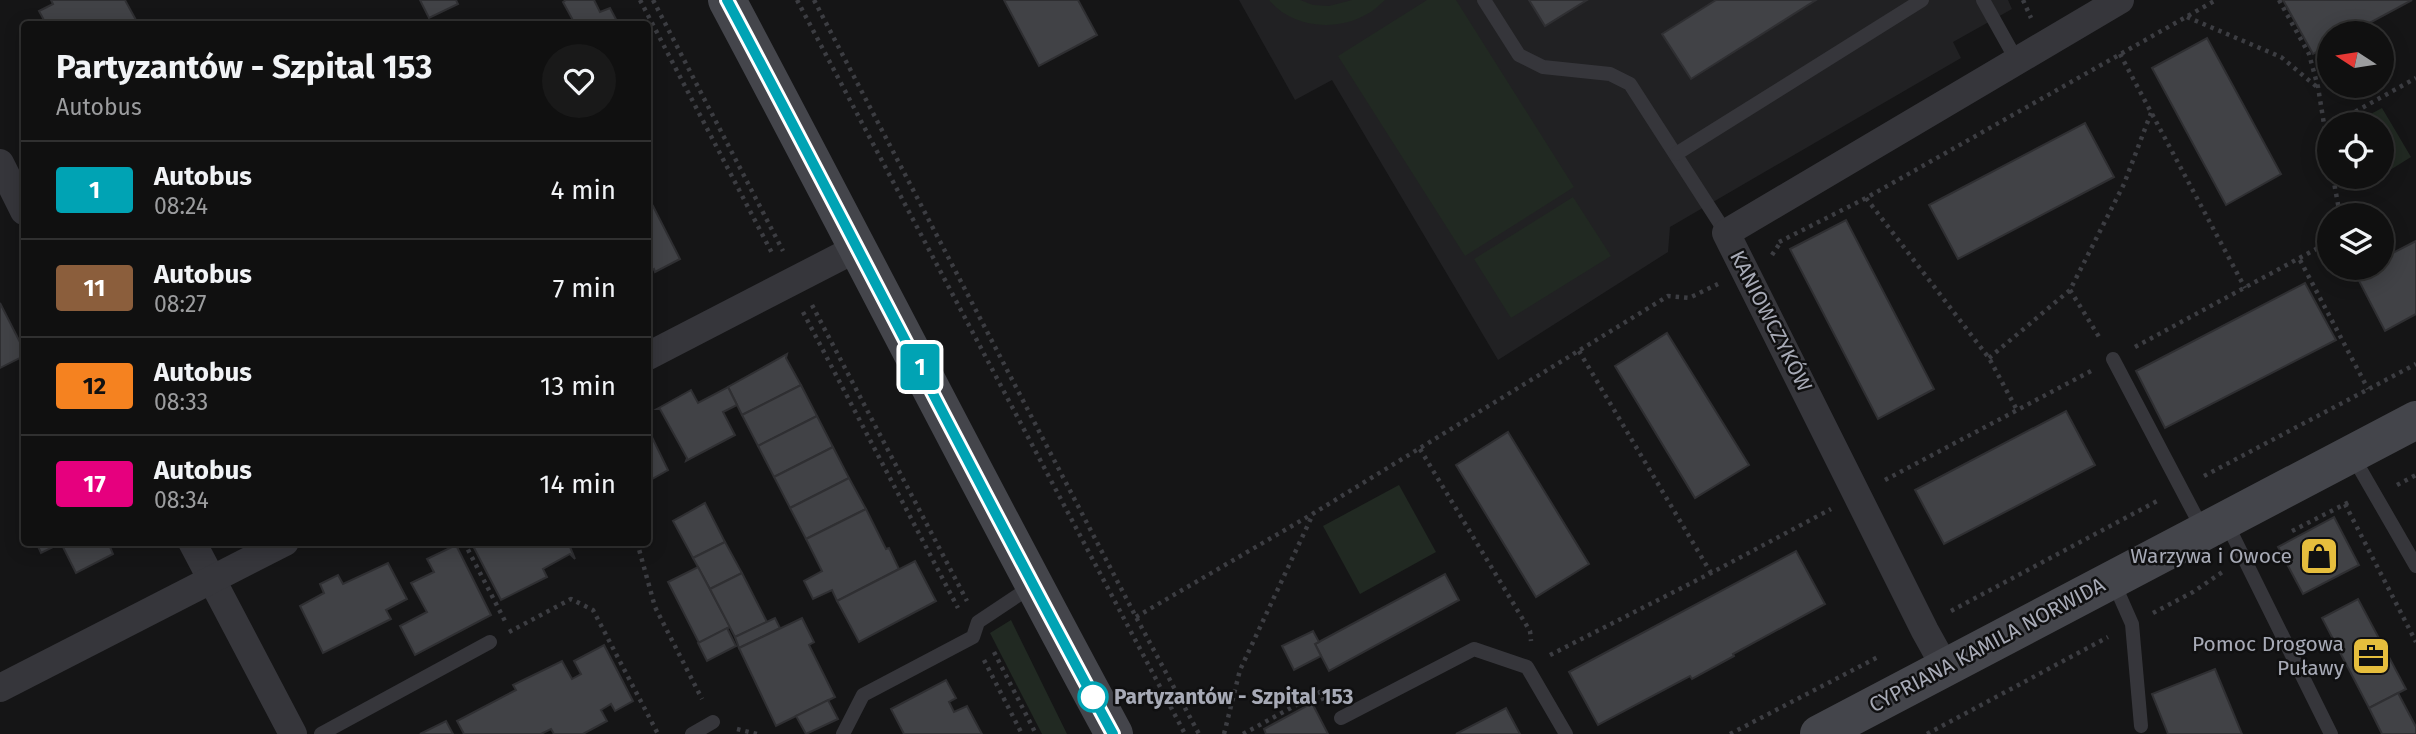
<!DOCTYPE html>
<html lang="pl">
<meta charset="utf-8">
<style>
:root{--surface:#101010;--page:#191919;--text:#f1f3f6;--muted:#9c9d9f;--line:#303030}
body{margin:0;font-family:"Fira Sans",sans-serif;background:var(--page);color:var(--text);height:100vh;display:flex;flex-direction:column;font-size:26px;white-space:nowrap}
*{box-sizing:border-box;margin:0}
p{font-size:23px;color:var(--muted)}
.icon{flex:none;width:38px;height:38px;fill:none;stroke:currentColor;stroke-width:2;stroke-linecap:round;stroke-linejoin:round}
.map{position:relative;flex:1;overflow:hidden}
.details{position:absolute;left:21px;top:21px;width:630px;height:525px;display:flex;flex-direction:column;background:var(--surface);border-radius:7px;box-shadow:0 4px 18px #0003,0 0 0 2px var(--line)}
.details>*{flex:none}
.badge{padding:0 14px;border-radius:5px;font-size:24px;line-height:46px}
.needle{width:46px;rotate:282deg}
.buttons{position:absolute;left:2317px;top:21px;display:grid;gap:14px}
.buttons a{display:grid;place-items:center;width:77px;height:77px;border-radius:50%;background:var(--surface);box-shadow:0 4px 18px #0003,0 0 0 2px var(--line);font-size:35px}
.map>.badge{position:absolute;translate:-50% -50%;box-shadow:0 0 0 4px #fff}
.round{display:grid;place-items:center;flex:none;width:74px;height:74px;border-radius:37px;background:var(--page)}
.head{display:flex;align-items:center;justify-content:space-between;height:119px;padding:0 35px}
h1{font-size:33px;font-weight:700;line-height:52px}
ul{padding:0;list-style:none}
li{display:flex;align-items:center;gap:21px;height:98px;padding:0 35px;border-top:2px solid var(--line)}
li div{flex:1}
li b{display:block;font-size:26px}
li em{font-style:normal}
li .badge{min-width:77px;font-weight:700;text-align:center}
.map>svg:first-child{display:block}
.built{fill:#212123}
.green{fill:#212922}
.building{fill:#414246;stroke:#2f2f32;stroke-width:2}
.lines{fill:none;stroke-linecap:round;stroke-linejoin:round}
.path{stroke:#3c3d42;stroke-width:4.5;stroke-dasharray:3.5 5;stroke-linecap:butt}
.lane{stroke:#36363b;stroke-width:14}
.street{stroke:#36363b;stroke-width:28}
.secondary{stroke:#44454b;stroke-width:38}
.line-casing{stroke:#fff;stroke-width:16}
.line{stroke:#00a3b4;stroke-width:10}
.stop-dot{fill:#fff;stroke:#00a3b4;stroke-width:3.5}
.labels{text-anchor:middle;stroke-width:5;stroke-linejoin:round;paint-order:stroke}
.street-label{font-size:21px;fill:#a7aab6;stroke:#101011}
.poi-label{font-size:21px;fill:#a7aab6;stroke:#101011;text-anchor:end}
.stop-label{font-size:21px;font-weight:bold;fill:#a7aab6;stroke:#101011;text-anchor:start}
</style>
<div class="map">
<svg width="2416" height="734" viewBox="0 0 2416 734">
<rect width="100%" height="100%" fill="#151516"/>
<polygon class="built" points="1239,0 2008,0 2012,9 1953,42 1961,58 1670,227 1668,252 1498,360 1332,80 1295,100"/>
<g class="green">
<path d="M1269,0H1300L1313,5L1329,6L1352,0H1385C1379,5 1374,11 1367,14C1337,32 1292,28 1269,0Z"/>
<polygon points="1427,0 1456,0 1574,187 1465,256 1338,56"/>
<polygon points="2382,108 2411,157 2382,175 2382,124 2352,124"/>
<polygon points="1573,197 1611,256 1511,318 1474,259"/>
<polygon points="1399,485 1436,552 1360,594 1323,526"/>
<polygon points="1011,620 1067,734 1042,734 990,633"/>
</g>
<g class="building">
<polygon points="51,0 125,0 136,20 128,24 46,24 39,11 53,4"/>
<polygon points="420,0 456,0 458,4 429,18"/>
<polygon points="566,0 594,0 600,12 610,8 618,23 575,24 563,2"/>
<polygon points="1004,0 1078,0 1097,35 1039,66"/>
<polygon points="1529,0 1587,0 1545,26"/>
<polygon points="1716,0 1816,0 1691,79 1662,34"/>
<polygon points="2283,0 2412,0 2351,33 2329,33 2329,45 2313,54"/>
<polygon points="2207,38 2281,174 2226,205 2152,68"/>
<polygon points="2085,123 2114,177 1958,259 1929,205"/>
<polygon points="653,206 680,259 655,272 654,269 648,273 648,209"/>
<polygon points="1846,220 1934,389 1878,419 1790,249"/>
<polygon points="2382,236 2391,254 2416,241 2416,314 2385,331 2355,273 2357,272 2355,268 2382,268"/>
<polygon points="2305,283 2336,340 2165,428 2136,371"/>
<polygon points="0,303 24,350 24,356 0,368"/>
<polygon points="1667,333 1749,465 1695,498 1615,366"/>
<polygon points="787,354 786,358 801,385 742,415 728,387"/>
<polygon points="801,385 817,416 758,446 742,415"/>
<polygon points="728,387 737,405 723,412 735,435 686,461 687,458 660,409 657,409 691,390 698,403"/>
<polygon points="2066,411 2095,465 1944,544 1915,490"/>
<polygon points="817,416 833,447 774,477 758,446"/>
<polygon points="648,429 668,470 652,479 648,470"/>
<polygon points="1508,432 1589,564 1536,597 1456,465"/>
<polygon points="833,447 849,478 790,508 774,477"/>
<polygon points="849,478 866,509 806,539 790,508"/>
<polygon points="705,503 725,542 693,558 673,521"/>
<polygon points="866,509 886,549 889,548 899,569 837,601 832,590 813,599 804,581 822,571 806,539"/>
<polygon points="2334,517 2359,565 2303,594 2278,547"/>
<polygon points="36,542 108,542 113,554 76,573 61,543 41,553"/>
<polygon points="471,542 568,542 575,559 570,554 543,569 547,577 501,600"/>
<polygon points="725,542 742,573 710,589 693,558"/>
<polygon points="456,545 491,615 415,655 400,626 427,612 411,583 434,572 427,559"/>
<polygon points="1796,551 1825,604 1733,654 1734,656 1692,679 1690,676 1598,725 1569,672"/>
<polygon points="915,561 936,601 859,642 837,601"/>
<polygon points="388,563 407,599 386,610 391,619 323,653 300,606 324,593 320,584 338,575 343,584"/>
<polygon points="698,567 730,627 699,643 668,582"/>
<polygon points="742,573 767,622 735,637 710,589"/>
<polygon points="1445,574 1459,600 1329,671 1315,644"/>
<polygon points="2358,599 2406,689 2369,708 2322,618"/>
<polygon points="775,618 780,628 739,648 735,637"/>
<polygon points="802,618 814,642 809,645 835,697 776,726 739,648"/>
<polygon points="727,628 736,646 707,661 698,643"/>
<polygon points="1313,631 1319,642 1315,644 1321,656 1294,670 1282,646"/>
<polygon points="604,645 633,701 615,711 611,704 601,710 607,721 583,734 554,734 551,729 541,734 464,734 457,721 516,690 513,685 562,661 572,679 581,674 574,661"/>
<polygon points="2215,669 2242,734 2168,734 2152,694"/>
<polygon points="946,680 956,698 949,702 954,712 967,706 982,734 904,734 891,709"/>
<polygon points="2398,693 2416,727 2416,734 2382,734 2369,708"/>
<polygon points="828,700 838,719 806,734 796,716"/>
<polygon points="1312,703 1328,734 1266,734 1264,729"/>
<polygon points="1506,708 1520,734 1456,734"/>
<polygon points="446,721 453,734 420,734"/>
</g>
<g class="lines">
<g class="path">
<polyline points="640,0 773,255"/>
<polyline points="653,0 783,251"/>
<polyline points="797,0 1185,734"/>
<polyline points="814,0 1136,617 1199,734"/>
<polyline points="2023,0 2031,18"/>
<polyline points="2279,0 2309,54 2318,87 2329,155"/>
<polyline points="2187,17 2281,57 2317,87"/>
<polyline points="2120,54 2245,288"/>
<polyline points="2333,124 2416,78"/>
<polyline points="2333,177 2340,215"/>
<polyline points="1866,198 1989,358 2017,410"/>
<polyline points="1779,242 1866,198 2216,0"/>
<polyline points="1772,255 1780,243"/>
<polyline points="2300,260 2368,389"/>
<polyline points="2070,290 2101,340"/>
<polyline points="812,305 967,601"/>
<polyline points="803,312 958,608"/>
<polyline points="2135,347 2329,242"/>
<polyline points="1579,351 1711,573"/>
<polyline points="1989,358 2070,290 2124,184 2151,113"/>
<polyline points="1420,449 1530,631 1531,641"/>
<polyline points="2204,476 2416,364"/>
<polyline points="1885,480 2091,371"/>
<polyline points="2397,485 2416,475"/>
<polyline points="2345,504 2416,642"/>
<polyline points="2292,531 2349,502"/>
<polyline points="464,542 505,621"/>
<polyline points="637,542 655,607 702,699"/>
<polyline points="1951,611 2159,500"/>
<polyline points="2153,613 2193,592 2224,571"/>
<polyline points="1136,617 1314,513 1668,296 1689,298 1718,284"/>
<polyline points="509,632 571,599 593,610 658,734"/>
<polyline points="994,652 1036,734"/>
<polyline points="1550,655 1711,573 1831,509"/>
<polyline points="984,660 1022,734"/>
<polyline points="737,729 757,734"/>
<polyline points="1224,734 1240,670 1313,514"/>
<polyline points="1243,734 1320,692 1324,701"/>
<polyline points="1730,734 1878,657"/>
<polyline points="1927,734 2108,637"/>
</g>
<g class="lane">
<polyline points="1484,0 1519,55 1543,67 1610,74 1630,84 1726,233"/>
<polyline points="1983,0 2017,61"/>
<polyline points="1676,154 1922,0"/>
<polyline points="2113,359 2203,530"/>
<polyline points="2352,455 2416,566"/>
<polyline points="2226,522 2331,734"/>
<polyline points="2113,581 2132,624 2141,726"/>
<polyline points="1341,718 1474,649 1527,667 1566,734"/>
<polyline points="321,734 490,642"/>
<polyline points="692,734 713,722"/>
<polyline points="843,734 863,695 973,637 978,622 1032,586"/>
</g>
<g class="street">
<polyline points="0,163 24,211"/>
<polyline points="648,356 859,247"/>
<polyline points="192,542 293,734"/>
<polyline points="1945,667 1925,631 1726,233 2120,0"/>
<polyline points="0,688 285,542"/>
</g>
<g class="secondary">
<path d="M727,0C857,244 982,491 1114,734"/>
<polyline points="1819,734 2416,420"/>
</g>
</g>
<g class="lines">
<defs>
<path id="line" d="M727,0C857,244 981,491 1113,734"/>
</defs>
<use href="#line" class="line-casing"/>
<use href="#line" class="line"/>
</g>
<defs>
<symbol id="shop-square" viewBox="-11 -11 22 22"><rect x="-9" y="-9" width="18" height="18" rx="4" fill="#e6be3d" stroke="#101011"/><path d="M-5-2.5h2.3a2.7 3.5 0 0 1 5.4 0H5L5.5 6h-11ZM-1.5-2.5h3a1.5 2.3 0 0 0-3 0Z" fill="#111"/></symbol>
<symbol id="office-square" viewBox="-11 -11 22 22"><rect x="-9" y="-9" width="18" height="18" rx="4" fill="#e6be3d" stroke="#101011"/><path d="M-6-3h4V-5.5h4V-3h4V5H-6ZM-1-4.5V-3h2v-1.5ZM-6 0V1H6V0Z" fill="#111"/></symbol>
</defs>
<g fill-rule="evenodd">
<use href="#shop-square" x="2297" y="534" width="44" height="44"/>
<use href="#office-square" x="2349" y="634" width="44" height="44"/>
</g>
<circle class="stop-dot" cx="1093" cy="697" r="14"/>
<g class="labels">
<g class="street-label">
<text transform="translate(1771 321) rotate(63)" y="7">KANIOWCZYKÓW</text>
<text transform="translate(1987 645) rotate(-28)" y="7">CYPRIANA KAMILA NORWIDA</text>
</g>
<g class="poi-label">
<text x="2292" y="563">Warzywa i Owoce</text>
<text x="2344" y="651">Pomoc Drogowa<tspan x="2344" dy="24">Puławy</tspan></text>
</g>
<g class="stop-label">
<text x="1114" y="704">Partyzantów - Szpital 153</text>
</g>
</g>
</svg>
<div class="buttons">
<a><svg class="needle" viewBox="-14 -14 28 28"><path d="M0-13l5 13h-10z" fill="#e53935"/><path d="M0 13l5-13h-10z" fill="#9c9d9f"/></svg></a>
<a><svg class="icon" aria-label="locate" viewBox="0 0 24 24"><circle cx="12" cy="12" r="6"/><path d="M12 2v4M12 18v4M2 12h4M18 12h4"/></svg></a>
<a><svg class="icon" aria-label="layers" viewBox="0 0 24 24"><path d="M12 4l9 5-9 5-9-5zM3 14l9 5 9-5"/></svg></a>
</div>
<b class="badge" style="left:920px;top:367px;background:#00a3b4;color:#fff">1</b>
<section class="details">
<div class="head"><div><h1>Partyzantów - Szpital 153</h1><p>Autobus</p></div><a class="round"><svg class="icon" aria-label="heart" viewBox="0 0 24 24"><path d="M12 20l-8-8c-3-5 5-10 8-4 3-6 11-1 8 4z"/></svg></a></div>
<ul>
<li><span class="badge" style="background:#00a3b4;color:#fff">1</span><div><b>Autobus</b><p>08:24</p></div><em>4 min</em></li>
<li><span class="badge" style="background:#8b5e3c;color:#fff">11</span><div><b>Autobus</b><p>08:27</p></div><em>7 min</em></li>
<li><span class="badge" style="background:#f58220;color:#111">12</span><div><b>Autobus</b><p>08:33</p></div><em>13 min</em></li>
<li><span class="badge" style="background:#e6007e;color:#fff">17</span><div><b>Autobus</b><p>08:34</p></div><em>14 min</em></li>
</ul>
</section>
</div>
